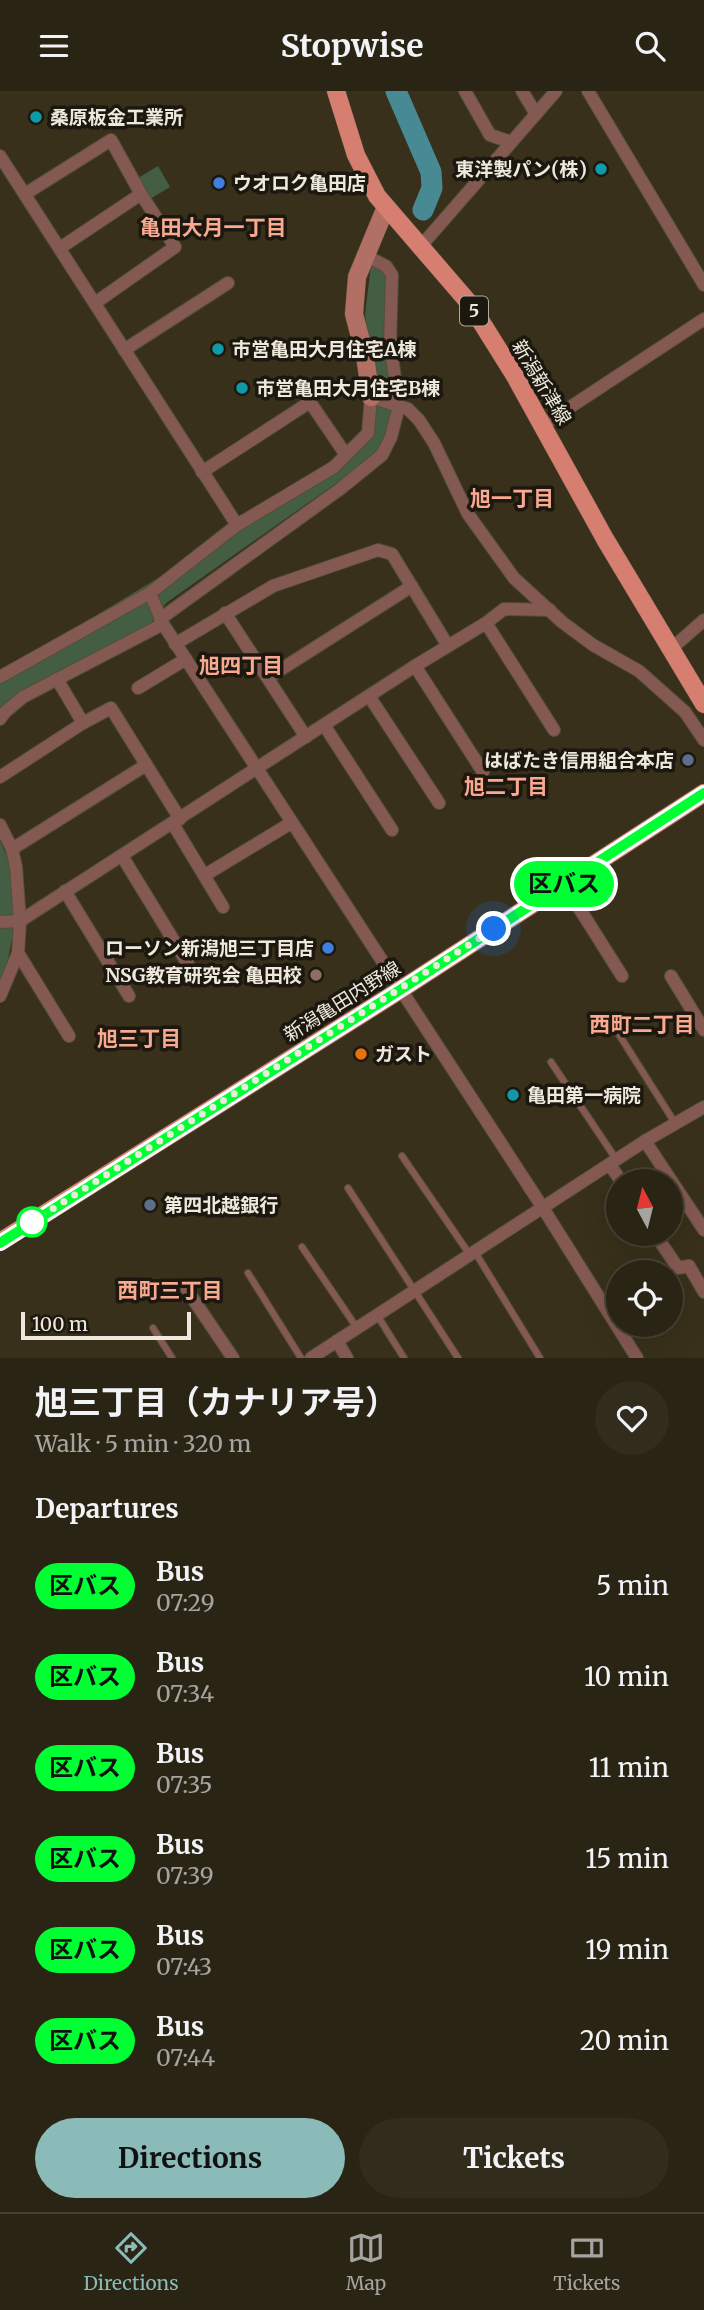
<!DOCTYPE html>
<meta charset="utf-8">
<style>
:root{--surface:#2a2414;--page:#322c1d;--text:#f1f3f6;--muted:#a5a4a0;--line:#464134;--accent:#8bbbb9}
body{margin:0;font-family:Merriweather,"Noto Sans JP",serif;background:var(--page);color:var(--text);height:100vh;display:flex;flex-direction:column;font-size:26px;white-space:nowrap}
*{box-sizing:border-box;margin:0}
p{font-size:23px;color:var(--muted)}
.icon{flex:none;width:38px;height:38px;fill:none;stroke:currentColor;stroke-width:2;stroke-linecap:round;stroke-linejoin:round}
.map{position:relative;height:1267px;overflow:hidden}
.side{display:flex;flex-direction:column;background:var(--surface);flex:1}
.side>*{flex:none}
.badge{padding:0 14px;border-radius:23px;font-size:24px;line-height:46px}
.needle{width:46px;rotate:353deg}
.buttons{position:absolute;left:606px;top:1078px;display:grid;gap:14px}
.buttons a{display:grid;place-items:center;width:77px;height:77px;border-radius:50%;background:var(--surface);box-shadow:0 7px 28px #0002,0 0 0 2px var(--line);font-size:35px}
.scale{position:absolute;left:21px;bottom:18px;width:170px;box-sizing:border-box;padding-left:7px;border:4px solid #eee9dc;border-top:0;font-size:19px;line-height:24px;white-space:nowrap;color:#eee9dc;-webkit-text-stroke:5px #1c180f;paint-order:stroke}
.you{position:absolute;width:35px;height:35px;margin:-18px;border:5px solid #fff;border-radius:50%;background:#1a73e8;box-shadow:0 0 0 10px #1a73e833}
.map>.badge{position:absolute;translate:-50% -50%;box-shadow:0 0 0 4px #fff}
h2{padding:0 35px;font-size:26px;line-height:63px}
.round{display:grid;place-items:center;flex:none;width:74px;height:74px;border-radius:37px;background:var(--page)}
.summary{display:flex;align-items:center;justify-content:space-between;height:119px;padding:0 35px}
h1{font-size:33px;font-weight:700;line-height:52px}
.button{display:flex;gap:14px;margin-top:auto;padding:14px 35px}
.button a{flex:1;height:80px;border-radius:42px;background:var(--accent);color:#111;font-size:28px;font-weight:700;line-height:80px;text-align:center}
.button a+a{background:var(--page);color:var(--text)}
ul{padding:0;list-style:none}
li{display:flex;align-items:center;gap:21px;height:91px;padding:0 35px}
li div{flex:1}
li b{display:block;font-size:26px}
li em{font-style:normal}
li .badge{min-width:77px;font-weight:700;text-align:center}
header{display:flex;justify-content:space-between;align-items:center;height:91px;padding:0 35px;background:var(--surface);font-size:32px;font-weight:700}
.tab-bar{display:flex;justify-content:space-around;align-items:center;height:98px;border-top:2px solid var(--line);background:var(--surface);font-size:19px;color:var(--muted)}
.tab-bar a{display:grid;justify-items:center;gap:4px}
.tab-bar .on{color:var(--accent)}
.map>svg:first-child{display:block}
.green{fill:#435e43}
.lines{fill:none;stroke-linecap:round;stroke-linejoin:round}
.river{stroke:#478a93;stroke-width:21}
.lane-casing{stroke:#554e39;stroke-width:8}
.street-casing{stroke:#554e39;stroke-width:14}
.secondary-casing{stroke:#554e39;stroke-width:19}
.primary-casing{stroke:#554e39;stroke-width:19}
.lane{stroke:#845952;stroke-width:6}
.street{stroke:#845952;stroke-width:12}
.secondary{stroke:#b26f64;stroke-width:18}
.primary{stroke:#d67f71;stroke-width:18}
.line-casing{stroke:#fff;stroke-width:16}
.line{stroke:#0f3;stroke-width:10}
.walk{stroke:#eee9dc;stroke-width:7;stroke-dasharray:0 12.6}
.culture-dot{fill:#0f9aa8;stroke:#1c180f;stroke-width:2.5}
.shop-dot{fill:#3f7fe0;stroke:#1c180f;stroke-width:2.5}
.service-dot{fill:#5c6f8a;stroke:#1c180f;stroke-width:2.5}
.education-dot{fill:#8d6e63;stroke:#1c180f;stroke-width:2.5}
.food-dot{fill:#e8710a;stroke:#1c180f;stroke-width:2.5}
.stop-dot{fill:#fff;stroke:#0f3;stroke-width:3.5}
.labels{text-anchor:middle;stroke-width:7;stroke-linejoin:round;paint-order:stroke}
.shield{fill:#1c180f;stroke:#afaa9e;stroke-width:2}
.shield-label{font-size:18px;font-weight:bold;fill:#eee9dc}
.poi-label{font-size:19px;font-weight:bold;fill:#eee9dc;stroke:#1c180f;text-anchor:start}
.street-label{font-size:19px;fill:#eee9dc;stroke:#1c180f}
.neighbourhood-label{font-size:21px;font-weight:bold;fill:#f8a990;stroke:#1c180f}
</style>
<header><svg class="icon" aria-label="menu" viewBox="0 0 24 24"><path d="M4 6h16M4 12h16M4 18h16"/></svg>Stopwise<svg class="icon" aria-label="search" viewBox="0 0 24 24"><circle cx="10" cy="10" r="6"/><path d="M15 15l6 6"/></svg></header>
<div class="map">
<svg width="704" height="1267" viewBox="0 0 704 1267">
<rect width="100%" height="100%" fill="#38301a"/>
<g class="green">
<polygon points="158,75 170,96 150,108 138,87"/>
<polygon points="371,174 383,177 389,188 394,321 379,362 166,512 148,536 0,620 0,581 26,567 333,381 371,343 374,299 365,223"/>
<polygon points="0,750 11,774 14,837 7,874 0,890"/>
</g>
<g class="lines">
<polyline class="river" points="396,0 431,81 432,97 423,119"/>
<defs>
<g id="lane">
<polyline points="618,942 675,1032"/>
<polyline points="551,971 616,1068"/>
<polyline points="402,1065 470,1164"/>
<polyline points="348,1097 458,1267"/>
<polyline points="302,1156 357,1237"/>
<polyline points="475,1161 540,1267"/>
<polyline points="248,1182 301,1267"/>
<polyline points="377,1224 404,1267"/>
<polyline points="153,1237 172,1267"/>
</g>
<g id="street">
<polyline points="465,0 490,44 511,51"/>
<polyline points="522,0 536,23"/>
<polyline points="588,0 704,194"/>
<polyline points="0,65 237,434"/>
<polyline points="25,103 111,49 141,103 175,156 95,212"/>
<polyline points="421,155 556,0"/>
<polyline points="60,157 141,103"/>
<polyline points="124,259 228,192"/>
<polyline points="543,334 704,228"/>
<polyline points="202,381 310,311 346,364"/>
<polyline points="150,502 163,533 543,1117 637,1267"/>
<polyline points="225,522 306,646"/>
<polyline points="160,528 340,398 382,364 391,346 399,315 390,252 392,184 386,175 366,165"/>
<polyline points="486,532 554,639"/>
<polyline points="175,553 273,495 378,459 392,463 448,555"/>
<polyline points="670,559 704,529"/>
<polyline points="415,575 483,681"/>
<polyline points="0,586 150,502 237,434 334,376 368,342 371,306 408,318 419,329 434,352 468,423 514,487 562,531 593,554 639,580 685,621 704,649"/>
<polyline points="269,586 412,495"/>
<polyline points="57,588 83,632"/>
<polyline points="138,597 186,568"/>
<polyline points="369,605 439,712"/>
<polyline points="0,628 5,621 23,606 163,533"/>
<polyline points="324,634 392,739"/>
<polyline points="0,686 83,632 111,617 180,728"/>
<polyline points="173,733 223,816"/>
<polyline points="0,734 12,758 16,776 20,830 18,862 0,905"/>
<polyline points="12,758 146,674"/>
<polyline points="122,765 188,873"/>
<polyline points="205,784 291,732"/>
<polyline points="564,793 622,885"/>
<polyline points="65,800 129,905"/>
<polyline points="0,831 20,830 415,575 486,532 504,518 550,519"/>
<polyline points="18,862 69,945"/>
<polyline points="671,885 704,939"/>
<polyline points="645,1050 704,1139"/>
<polyline points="610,1074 621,1090"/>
<polyline points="655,1143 678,1177 689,1175 704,1201"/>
<polyline points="187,1199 233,1267"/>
<polyline points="337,1250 347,1267"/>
<polyline points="311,1267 645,1050 704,1016"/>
</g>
<polyline id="secondary" points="371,306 365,265 354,223 357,186 386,116"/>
<g id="primary">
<polyline points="336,0 356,64 377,105 470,213 515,285 605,448 704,613"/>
<polyline points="0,1151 400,899 704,702"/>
</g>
</defs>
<use href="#lane" class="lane-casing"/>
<use href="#street" class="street-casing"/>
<use href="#secondary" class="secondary-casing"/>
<use href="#primary" class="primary-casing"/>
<use href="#lane" class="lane"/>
<use href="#street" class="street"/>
<use href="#secondary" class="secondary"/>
<use href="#primary" class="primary"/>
</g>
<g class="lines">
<defs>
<polyline id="line" points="0,1152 400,899 704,702"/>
</defs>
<use href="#line" class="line-casing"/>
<use href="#line" class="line"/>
<polyline class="walk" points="32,1131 494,838"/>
</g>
<g class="culture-dot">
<circle cx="36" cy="26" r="7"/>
<circle cx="601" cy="78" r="7"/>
<circle cx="218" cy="258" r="7"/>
<circle cx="242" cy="297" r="7"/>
<circle cx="513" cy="1004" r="7"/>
</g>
<g class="shop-dot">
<circle cx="219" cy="92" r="7"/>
<circle cx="328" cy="857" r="7"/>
</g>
<g class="service-dot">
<circle cx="688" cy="669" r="7"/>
<circle cx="150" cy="1114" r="7"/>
</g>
<circle class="education-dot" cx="316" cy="884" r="7"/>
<circle class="food-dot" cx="361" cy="963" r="7"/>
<circle class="stop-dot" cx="32" cy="1131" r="14"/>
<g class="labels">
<rect class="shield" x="460" y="205.5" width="28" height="29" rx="5"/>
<g class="shield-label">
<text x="474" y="226">5</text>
</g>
<g class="poi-label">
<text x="50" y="33">桑原板金工業所</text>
<text x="587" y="85" text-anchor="end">東洋製パン(株)</text>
<text x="233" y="99">ウオロク亀田店</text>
<text x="232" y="265">市営亀田大月住宅A棟</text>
<text x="256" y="304">市営亀田大月住宅B棟</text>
<text x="674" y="676" text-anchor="end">はばたき信用組合本店</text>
<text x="314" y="864" text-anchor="end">ローソン新潟旭三丁目店</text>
<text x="302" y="891" text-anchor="end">NSG教育研究会 亀田校</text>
<text x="375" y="970">ガスト</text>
<text x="527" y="1011">亀田第一病院</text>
<text x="164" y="1121">第四北越銀行</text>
</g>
<g class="street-label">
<text transform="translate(542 291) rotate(59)" y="7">新潟新津線</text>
<text transform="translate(342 910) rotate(-32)" y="7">新潟亀田内野線</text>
</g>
<g class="neighbourhood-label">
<text x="213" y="144">亀田大月一丁目</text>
<text x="512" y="415">旭一丁目</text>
<text x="241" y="582">旭四丁目</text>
<text x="506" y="703">旭二丁目</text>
<text x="642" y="941">西町二丁目</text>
<text x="139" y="955">旭三丁目</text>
<text x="170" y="1207">西町三丁目</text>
</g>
</g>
</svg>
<div class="buttons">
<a><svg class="needle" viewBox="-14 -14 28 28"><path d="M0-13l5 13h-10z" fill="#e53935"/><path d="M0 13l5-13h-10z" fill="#a5a4a0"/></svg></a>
<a><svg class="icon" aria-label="locate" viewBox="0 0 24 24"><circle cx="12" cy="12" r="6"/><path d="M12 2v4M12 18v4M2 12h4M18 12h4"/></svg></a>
</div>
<div class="scale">100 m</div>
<div class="you" style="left:494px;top:838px"></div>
<b class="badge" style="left:564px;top:793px;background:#0f3;color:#111">区バス</b>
</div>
<section class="side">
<div class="summary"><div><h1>旭三丁目（カナリア号）</h1><p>Walk · 5 min · 320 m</p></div><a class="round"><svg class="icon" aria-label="heart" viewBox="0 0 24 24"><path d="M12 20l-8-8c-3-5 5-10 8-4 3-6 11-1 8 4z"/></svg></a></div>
<h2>Departures</h2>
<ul>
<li><span class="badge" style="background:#0f3;color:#111">区バス</span><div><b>Bus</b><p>07:29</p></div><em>5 min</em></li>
<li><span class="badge" style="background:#0f3;color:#111">区バス</span><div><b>Bus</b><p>07:34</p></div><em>10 min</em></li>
<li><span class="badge" style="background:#0f3;color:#111">区バス</span><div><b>Bus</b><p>07:35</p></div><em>11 min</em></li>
<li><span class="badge" style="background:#0f3;color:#111">区バス</span><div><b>Bus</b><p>07:39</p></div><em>15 min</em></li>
<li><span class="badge" style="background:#0f3;color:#111">区バス</span><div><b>Bus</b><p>07:43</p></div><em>19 min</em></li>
<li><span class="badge" style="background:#0f3;color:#111">区バス</span><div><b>Bus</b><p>07:44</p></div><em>20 min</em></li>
</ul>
<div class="button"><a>Directions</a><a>Tickets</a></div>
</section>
<nav class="tab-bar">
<a class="on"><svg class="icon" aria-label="directions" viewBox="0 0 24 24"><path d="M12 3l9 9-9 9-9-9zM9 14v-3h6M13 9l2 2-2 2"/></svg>Directions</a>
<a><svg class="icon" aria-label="map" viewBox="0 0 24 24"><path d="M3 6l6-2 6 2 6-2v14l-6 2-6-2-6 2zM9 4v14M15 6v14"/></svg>Map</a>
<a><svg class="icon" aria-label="tickets" viewBox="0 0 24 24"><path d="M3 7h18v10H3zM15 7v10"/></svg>Tickets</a>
</nav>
